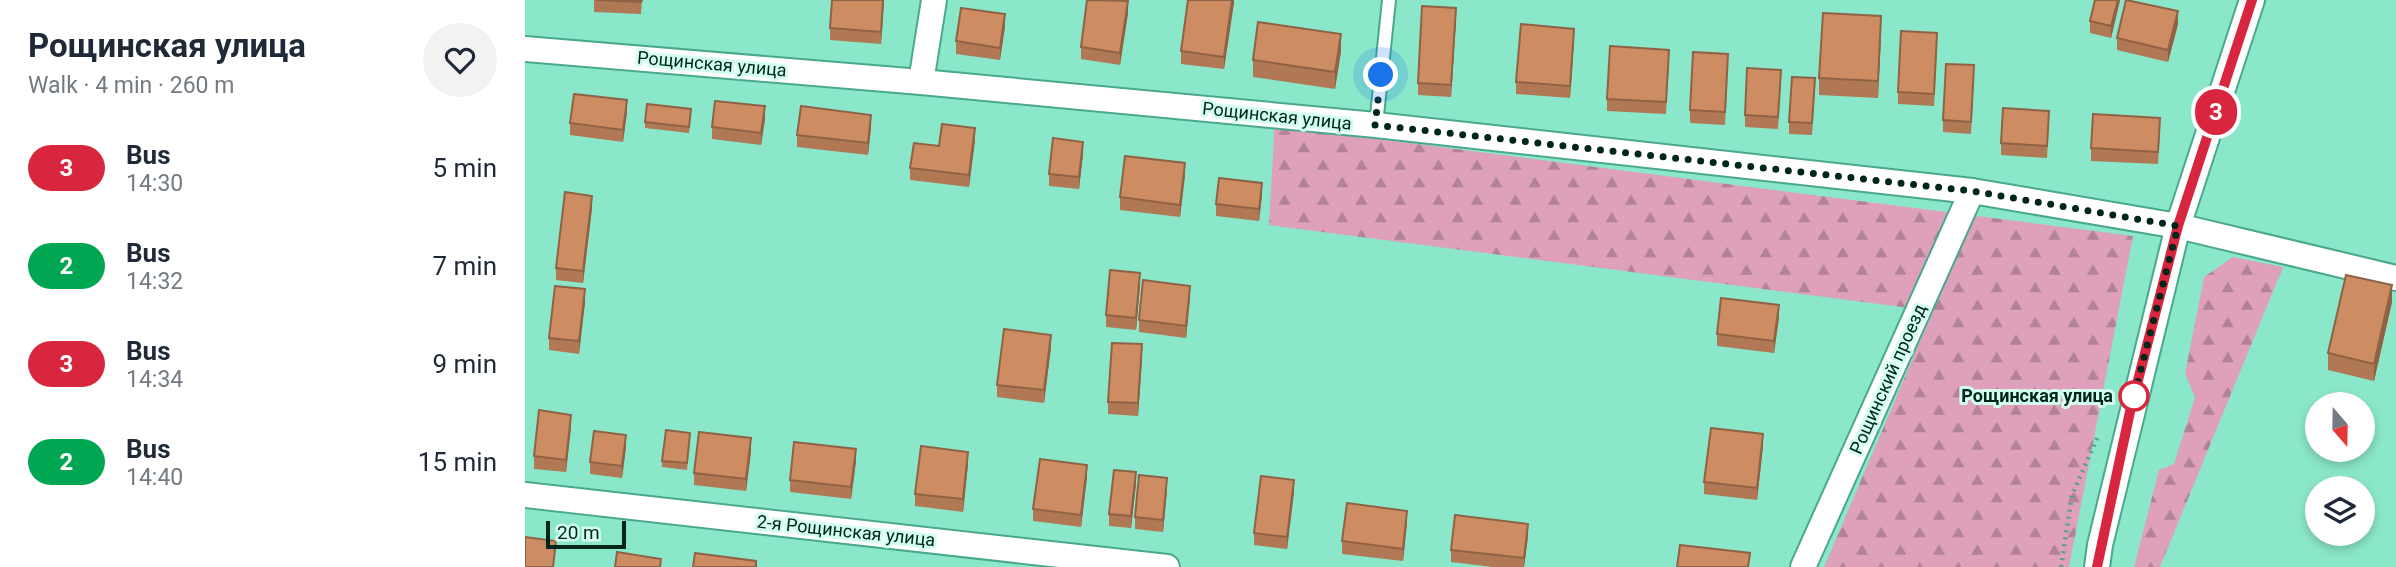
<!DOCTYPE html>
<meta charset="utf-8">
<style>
:root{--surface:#fff;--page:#f2f2f3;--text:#1f2937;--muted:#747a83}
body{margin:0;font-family:Roboto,sans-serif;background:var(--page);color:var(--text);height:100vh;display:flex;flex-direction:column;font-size:26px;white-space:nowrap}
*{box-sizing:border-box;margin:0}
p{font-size:23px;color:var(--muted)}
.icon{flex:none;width:38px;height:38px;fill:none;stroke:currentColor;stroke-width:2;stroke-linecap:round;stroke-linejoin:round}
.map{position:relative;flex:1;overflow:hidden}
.drawer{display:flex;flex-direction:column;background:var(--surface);width:525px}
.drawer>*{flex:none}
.badge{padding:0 14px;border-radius:23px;font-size:24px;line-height:46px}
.needle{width:46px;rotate:160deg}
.tools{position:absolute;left:1780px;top:392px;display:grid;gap:14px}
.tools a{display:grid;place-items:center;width:70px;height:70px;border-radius:50%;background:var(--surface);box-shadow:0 4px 10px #0003;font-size:35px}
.scale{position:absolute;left:21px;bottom:18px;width:80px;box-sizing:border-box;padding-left:7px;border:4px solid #00261c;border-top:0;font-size:19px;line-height:24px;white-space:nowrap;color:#00261c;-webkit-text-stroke:5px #d3feef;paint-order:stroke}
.you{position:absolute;width:35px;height:35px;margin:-18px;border:5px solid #fff;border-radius:50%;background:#1a73e8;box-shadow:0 0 0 10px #1a73e833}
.map>.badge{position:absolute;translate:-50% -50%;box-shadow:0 0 0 4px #fff}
.round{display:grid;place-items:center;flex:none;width:74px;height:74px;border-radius:37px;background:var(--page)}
.head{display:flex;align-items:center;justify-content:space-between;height:119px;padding:0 28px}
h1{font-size:33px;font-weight:700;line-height:52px}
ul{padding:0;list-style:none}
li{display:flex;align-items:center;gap:21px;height:98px;padding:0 28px}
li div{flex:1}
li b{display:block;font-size:26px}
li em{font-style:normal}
li .badge{min-width:77px;font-weight:700;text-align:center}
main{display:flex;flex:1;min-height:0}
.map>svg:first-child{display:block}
.forest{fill:url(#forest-firs)}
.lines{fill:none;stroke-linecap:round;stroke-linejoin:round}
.service-casing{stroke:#4aa88d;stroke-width:16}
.minor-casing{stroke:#4aa88d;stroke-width:28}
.path{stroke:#58a08a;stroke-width:4.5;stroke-dasharray:2 5;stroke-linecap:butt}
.service{stroke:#fff;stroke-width:12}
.minor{stroke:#fff;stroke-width:24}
.wall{fill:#b17855}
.shaded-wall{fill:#906245}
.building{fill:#ce8c63;stroke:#906245;stroke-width:2}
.line-casing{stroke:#fff;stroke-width:16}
.line{stroke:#d7263d;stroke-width:10}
.walk{stroke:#00261c;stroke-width:7;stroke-dasharray:0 12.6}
.stop-dot{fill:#fff;stroke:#d7263d;stroke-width:3.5}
.labels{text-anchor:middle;stroke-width:6;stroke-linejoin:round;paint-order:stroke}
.street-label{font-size:18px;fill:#00261c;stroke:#d3feef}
.stop-label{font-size:18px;font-weight:bold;fill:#00261c;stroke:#d3feef;text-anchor:end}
</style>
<main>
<section class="drawer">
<div class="head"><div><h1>Рощинская улица</h1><p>Walk · 4 min · 260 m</p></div><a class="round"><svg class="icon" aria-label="heart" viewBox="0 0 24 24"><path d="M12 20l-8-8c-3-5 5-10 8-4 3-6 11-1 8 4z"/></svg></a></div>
<ul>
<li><span class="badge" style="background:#d7263d;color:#fff">3</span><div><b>Bus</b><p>14:30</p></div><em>5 min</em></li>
<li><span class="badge" style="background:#00a651;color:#fff">2</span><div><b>Bus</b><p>14:32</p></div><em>7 min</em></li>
<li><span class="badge" style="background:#d7263d;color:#fff">3</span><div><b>Bus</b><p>14:34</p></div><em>9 min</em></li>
<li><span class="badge" style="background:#00a651;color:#fff">2</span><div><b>Bus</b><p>14:40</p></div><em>15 min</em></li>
</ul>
</section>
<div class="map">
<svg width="1871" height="567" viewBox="0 0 1871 567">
<defs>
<pattern id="forest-firs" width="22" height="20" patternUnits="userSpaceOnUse" patternTransform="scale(1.75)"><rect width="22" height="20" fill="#dea0ba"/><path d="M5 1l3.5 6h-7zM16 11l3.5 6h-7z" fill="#b28296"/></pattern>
</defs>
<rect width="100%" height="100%" fill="#8be7ca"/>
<g class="forest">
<polygon points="751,100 752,126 1608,236 1544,567 1299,567 1408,311 744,225"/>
<polygon points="1708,257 1758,267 1635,567 1609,567 1634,470 1649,464 1670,397 1660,374 1679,277"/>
</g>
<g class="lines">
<defs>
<polyline id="service" points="851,125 864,0"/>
<g id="minor">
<polyline points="0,49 396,82 851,125 1447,191 1653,226 1871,278"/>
<polyline points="396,82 409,0"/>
<polyline points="0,495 642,567"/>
<polyline points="1278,567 1447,191"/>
<polyline points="1572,567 1575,545 1653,226 1727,0"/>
</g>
</defs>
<use href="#service" class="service-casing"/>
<use href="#minor" class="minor-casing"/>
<polyline class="path" points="1536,567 1547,495 1573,436"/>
<use href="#service" class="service"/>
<use href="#minor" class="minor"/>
</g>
<g class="wall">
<polygon points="69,0 117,0 116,14 69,12"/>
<polygon points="359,0 356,44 305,40 305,28"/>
<polygon points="709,0 699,69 656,64 656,51"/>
<polygon points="1570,0 1595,0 1586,38 1565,33 1565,21"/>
<polygon points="603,13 595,65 556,59 556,47"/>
<polygon points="931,20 926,97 893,95 893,83"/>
<polygon points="1653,24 1643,62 1592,50 1592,38"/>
<polygon points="480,26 475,60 431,54 431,41"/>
<polygon points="1356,33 1353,98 1294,95 1294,78"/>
<polygon points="1049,41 1045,98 991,94 991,82"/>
<polygon points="1412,45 1409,106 1373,104 1373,92"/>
<polygon points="816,51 810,89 728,77 728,60"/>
<polygon points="1144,62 1141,114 1082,111 1082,99"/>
<polygon points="1203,66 1200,125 1165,123 1165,110"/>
<polygon points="1449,77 1446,134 1418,132 1418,120"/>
<polygon points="1256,83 1253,129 1220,127 1220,115"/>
<polygon points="1290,90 1287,135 1264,134 1264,122"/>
<polygon points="102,112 98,142 45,135 45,123"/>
<polygon points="166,116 164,133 120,128 120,122"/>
<polygon points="240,119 236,145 187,139 187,127"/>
<polygon points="1524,123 1522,158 1476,155 1476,143"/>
<polygon points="346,127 343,155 272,147 272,135"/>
<polygon points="1635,130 1633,164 1566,161 1566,148"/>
<polygon points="450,140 444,187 385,180 385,168 414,146"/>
<polygon points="558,154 554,189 524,186 524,174"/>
<polygon points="660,175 655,217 595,210 595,197"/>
<polygon points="737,195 734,221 691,216 691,204"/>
<polygon points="67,208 58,283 31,280 31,268"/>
<polygon points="615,285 611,330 581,327 581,315"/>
<polygon points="665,298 661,338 614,332 614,320"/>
<polygon points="60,302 54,354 24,350 24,338"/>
<polygon points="1867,302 1849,381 1803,370 1803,353"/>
<polygon points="1254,317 1249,353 1192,346 1192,334"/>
<polygon points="526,347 519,403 472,397 472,385"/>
<polygon points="617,357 613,416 583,414 583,402"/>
<polygon points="46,427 41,472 9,469 9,456"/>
<polygon points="165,439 162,470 137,467 137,461"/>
<polygon points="1238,446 1232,500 1179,494 1179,482"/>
<polygon points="101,447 97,478 65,474 65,462"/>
<polygon points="226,451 221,491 169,485 169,473"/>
<polygon points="331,461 326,499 265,492 265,480"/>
<polygon points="443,464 438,512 390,506 390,494"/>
<polygon points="562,477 556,527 508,521 508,509"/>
<polygon points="611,484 606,528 584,526 584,514"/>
<polygon points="642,490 638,532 610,529 610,517"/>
<polygon points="769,492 762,549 729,545 729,533"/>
<polygon points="882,523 878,561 817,554 817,541"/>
<polygon points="1003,536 999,567 968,567 926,562 926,550"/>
</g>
<g class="shaded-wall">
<polygon points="358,0 359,0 356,44 356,32"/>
<polygon points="707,0 709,0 709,3 699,69 699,57"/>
<polygon points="1593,0 1595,0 1586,38 1586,26"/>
<polygon points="603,1 603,13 595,65 595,53"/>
<polygon points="931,8 931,20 926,97 926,85"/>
<polygon points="1653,11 1653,24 1643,62 1643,50"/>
<polygon points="480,14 480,26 475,60 475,48"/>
<polygon points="1356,16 1356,33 1353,98 1353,81"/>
<polygon points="1049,29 1049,41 1045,98 1045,86"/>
<polygon points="816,34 816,51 810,89 810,72"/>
<polygon points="102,100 102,112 98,142 98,130"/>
<polygon points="240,106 240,119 236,145 236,133"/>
<polygon points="346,115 346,127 343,155 343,143"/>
<polygon points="450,128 450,140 444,187 444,175"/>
<polygon points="558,142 558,154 554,189 554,177"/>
<polygon points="660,163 660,175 655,217 655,205"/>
<polygon points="737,183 737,195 734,221 734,209"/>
<polygon points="67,196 67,208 58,283 58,271"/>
<polygon points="615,273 615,285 611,330 611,318"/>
<polygon points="1867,285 1867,302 1849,381 1849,364"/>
<polygon points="665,286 665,298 661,338 661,326"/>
<polygon points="60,289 60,302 54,354 54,341"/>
<polygon points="1254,305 1254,317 1249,353 1249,341"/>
<polygon points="526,335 526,347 519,403 519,390"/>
<polygon points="617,344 617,357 613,416 613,403"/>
<polygon points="46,415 46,427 41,472 41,460"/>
<polygon points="1238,434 1238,446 1232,500 1232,488"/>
<polygon points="101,435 101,447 97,478 97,466"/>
<polygon points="226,438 226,451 221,491 221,479"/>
<polygon points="331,449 331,461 326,499 326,487"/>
<polygon points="443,452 443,464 438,512 438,499"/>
<polygon points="562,465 562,477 556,527 556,515"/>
<polygon points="611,472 611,484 606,528 606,516"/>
<polygon points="642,478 642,490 638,532 638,520"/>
<polygon points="769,480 769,492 762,549 762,537"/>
<polygon points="882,511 882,523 878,561 878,549"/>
<polygon points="1003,524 1003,536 999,567 999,558"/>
</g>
<g class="building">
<polygon points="71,0 117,0 116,2"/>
<polygon points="307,0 358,0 356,32 305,28"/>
<polygon points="562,0 603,1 595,53 556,47"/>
<polygon points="663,0 707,0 699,57 656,51"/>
<polygon points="1570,0 1593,0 1586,26 1565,21"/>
<polygon points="1601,0 1653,11 1643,50 1592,38"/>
<polygon points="897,6 931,8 926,85 893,83"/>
<polygon points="436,8 480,14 475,48 431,41"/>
<polygon points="1298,13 1356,16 1353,81 1294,78"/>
<polygon points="733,22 816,34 810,72 728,60"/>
<polygon points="996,24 1049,29 1045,86 991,82"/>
<polygon points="1376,31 1412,33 1409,94 1373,92"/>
<polygon points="1085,46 1144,50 1141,102 1082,99"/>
<polygon points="1168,52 1203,54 1200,112 1165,110"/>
<polygon points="1421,64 1449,65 1446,122 1418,120"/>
<polygon points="1222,68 1256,70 1253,117 1220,115"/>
<polygon points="1267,77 1290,78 1287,123 1264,122"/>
<polygon points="49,94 102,100 98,130 45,123"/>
<polygon points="190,101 240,106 236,133 187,127"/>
<polygon points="122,104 166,109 164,127 120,122"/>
<polygon points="276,106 346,115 343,143 272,135"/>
<polygon points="1478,108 1524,111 1522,146 1476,143"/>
<polygon points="1568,114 1635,118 1633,152 1566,148"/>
<polygon points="417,124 450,128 444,175 385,168 389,143 414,146"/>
<polygon points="528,138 558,142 554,177 524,174"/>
<polygon points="600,156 660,163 655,205 595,197"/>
<polygon points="694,178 737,183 734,209 691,204"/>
<polygon points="40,192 67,196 58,271 31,268"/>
<polygon points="585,270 615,273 611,318 581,315"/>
<polygon points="1821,275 1867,285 1849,364 1803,353"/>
<polygon points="618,280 665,286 661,326 614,320"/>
<polygon points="30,286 60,289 54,341 24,338"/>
<polygon points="1196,298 1254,305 1249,341 1192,334"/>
<polygon points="479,329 526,335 519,390 472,385"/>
<polygon points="587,343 617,344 613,403 583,402"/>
<polygon points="14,410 46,415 41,460 9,456"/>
<polygon points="1186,428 1238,434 1232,488 1179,482"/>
<polygon points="141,430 165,433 162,463 137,461"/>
<polygon points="69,431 101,435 97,466 65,462"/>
<polygon points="174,432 226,438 221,479 169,473"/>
<polygon points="269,442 331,449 326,487 265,480"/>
<polygon points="396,446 443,452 438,499 390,494"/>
<polygon points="515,459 562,465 556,515 508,509"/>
<polygon points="589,470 611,472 606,516 584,514"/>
<polygon points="614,475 642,478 638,520 610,517"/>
<polygon points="736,476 769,480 762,537 729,533"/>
<polygon points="822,503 882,511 878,549 817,541"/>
<polygon points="930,515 1003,524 999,558 926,550"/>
<polygon points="0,537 31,541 28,567 0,567"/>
<polygon points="1155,545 1225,553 1223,567 1152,567"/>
<polygon points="92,552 136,559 135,567 90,567"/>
<polygon points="170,553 231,561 231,567 168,567"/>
</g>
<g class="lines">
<defs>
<polyline id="line" points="1572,567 1606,407 1653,226 1727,0"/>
</defs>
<use href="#line" class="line-casing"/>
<use href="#line" class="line"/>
<polyline class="walk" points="856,75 850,125 1447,191 1653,226 1609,396"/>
</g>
<circle class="stop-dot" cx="1609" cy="396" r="14"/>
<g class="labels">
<g class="street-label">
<text transform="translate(187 64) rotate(5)" y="6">Рощинская улица</text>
<text transform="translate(752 116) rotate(6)" y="6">Рощинская улица</text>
<text transform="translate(1363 379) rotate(-66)" y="6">Рощинский проезд</text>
<text transform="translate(321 531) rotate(6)" y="6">2-я Рощинская улица</text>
</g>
<g class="stop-label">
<text x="1588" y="402">Рощинская улица</text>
</g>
</g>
</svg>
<div class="tools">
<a><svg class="needle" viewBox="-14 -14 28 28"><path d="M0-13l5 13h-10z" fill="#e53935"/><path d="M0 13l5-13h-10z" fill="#747a83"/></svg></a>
<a><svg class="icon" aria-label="layers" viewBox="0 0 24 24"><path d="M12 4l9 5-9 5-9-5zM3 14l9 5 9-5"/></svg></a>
</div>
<div class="scale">20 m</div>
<div class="you" style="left:856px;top:75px"></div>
<b class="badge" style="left:1691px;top:112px;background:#d7263d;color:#fff">3</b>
</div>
</main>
